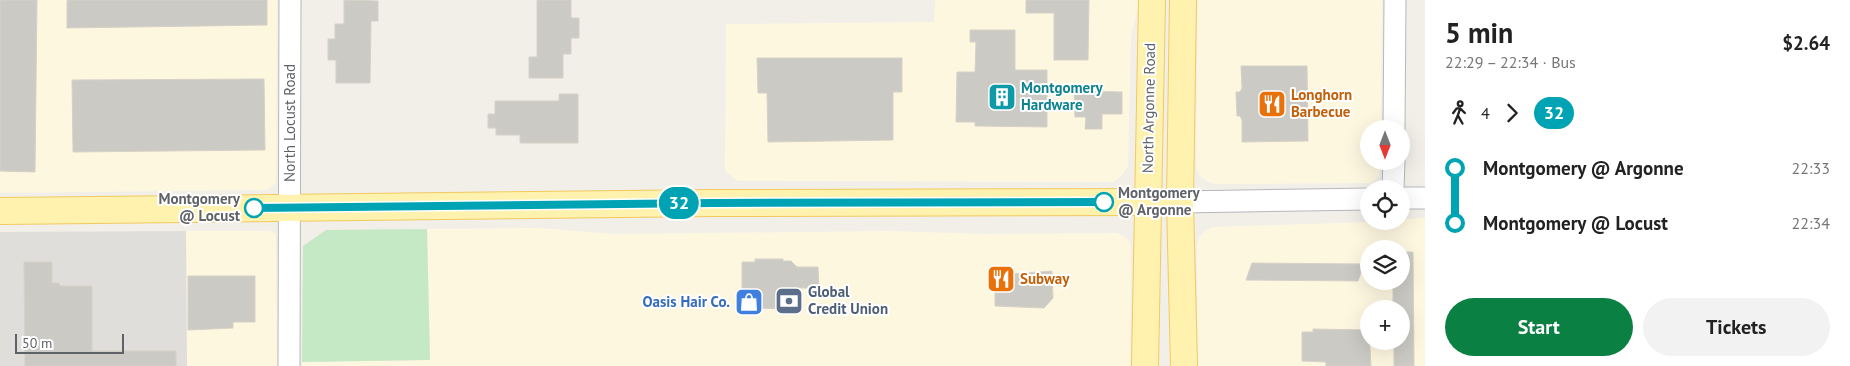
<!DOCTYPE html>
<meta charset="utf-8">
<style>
:root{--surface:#fff;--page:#f2f2f2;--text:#222;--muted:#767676;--accent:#0b8043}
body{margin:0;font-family:"PT Sans",sans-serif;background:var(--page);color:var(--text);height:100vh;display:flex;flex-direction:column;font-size:19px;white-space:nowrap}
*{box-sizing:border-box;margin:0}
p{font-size:16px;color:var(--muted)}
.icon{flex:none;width:28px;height:28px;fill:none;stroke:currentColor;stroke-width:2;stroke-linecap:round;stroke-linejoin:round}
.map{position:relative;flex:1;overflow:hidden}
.details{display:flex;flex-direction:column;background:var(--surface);width:425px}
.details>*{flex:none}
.badge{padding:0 10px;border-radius:16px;font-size:18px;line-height:32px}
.needle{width:32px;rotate:180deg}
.controls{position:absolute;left:1360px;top:120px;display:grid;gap:10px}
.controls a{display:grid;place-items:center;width:50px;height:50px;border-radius:50%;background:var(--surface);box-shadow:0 5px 20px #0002;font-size:25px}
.scale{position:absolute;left:15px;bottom:12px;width:109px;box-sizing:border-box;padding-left:5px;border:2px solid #5f6368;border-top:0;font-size:14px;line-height:18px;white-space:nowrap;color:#5f6368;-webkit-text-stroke:4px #fff;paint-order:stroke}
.map>.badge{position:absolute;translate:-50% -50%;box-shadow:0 0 0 2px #fff}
.legs{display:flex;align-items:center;gap:8px;height:55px;padding:0 20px;font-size:16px}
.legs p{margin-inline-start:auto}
.headline{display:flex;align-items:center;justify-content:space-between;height:85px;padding:0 20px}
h1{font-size:28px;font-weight:700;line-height:38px}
.cta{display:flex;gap:10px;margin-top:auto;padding:10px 20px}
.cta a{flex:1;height:58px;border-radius:30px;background:var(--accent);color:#fff;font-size:20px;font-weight:700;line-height:58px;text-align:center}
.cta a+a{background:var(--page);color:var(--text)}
ul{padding:0 20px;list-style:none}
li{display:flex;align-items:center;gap:18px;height:55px;font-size:19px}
li i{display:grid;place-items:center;width:8px;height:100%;margin:0 6px;background:currentColor}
li i::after{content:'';width:12px;height:12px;margin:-6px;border:4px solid;border-radius:50%;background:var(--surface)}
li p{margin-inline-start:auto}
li:first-child i{background:linear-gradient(#0000 50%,currentColor 0)}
li:last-child i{background:linear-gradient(currentColor 50%,#0000 0)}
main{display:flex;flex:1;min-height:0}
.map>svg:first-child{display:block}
.commercial{fill:#fef7e0;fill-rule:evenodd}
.industrial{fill:#e0deda}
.green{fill:#c5e8c5}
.building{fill:#cccac5;stroke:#d6d1c6}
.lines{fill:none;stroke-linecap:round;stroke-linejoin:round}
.minor-casing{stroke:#b5b8bc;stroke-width:23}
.major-casing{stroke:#f2c960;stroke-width:28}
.minor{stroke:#fff;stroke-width:21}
.major{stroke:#fff2af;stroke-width:26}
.line-1-casing{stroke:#fff;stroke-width:11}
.line-1{stroke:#00a3b4;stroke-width:8}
.stop-1-dot{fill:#fff;stroke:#00a3b4;stroke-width:2.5}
.labels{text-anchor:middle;stroke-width:4;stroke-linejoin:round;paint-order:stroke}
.culture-label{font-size:15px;font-weight:bold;fill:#0d838f;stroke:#fff;text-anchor:start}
.food-label{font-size:15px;font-weight:bold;fill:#c56008;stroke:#fff;text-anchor:start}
.street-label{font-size:15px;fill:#5f6368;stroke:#fff}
.stop-label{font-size:15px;font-weight:bold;fill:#5f6368;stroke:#fff;text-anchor:start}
.service-label{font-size:15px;font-weight:bold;fill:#4e5e75;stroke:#fff;text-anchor:start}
.shop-label{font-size:15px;font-weight:bold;fill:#366cbe;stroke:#fff;text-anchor:end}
</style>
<main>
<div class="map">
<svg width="1425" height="366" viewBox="0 0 1425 366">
<rect width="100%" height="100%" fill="#f1efe8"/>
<g class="commercial">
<polygon points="0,0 277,0 276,183 267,190 0,193"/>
<polygon points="935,0 1140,0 1131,36 1128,166 1122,175 1114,182 737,181 725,171 726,24 934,22"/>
<polygon points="1198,0 1382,0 1381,129 1369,129 1369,161 1380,161 1379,176 1375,180 1369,183 1216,184 1206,181 1199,175 1196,167"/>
<path d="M1425,218V366H1198L1197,246L1199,238L1205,231L1212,227L1401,221V219ZM1369,249H1401V281H1369ZM1369,309H1401V341H1369Z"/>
<polygon points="539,228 613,234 890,231 985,234 1117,233 1127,238 1131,246 1130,366 302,366 302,362 430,360 427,229"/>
<polygon points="186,231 270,231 276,234 277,366 187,366"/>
</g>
<polygon class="industrial" points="186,231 187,366 0,366 0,232"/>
<polygon class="green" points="427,229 430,360 302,362 303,246 326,230"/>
<g class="building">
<polygon points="0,0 37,0 35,172 0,171"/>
<polygon points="67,0 267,0 267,25 67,28"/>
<polygon points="344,0 378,1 378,21 371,21 370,83 336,83 336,60 328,60 328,39 335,39 335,24 344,24"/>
<polygon points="537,0 571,0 571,18 579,18 579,38 571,38 571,54 563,54 563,78 529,78 529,57 537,57"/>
<polygon points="1026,0 1089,0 1088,60 1054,60 1054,13 1026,13"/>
<polygon points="970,30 1015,30 1015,70 1047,70 1047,127 975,126 975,122 956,122 957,72 975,72 976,42 970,42"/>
<polygon points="757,58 902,58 902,92 893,92 893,140 768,142 767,93 758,93"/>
<polygon points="1241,66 1307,66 1308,141 1242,142 1242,120 1240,116 1237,116 1236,92 1240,92 1242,88"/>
<polygon points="264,79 265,150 73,152 72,80"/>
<polygon points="1074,91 1122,92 1122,114 1102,114 1102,129 1085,129 1086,117 1075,117"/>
<polygon points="559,94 578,94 578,143 520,143 520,135 496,135 496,128 488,128 488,114 495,114 495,101 559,101"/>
<polygon points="1401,252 1413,252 1414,366 1394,366 1394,341 1401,341 1401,309 1393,309 1393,281 1401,281"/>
<polygon points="755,259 783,259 783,261 791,261 797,267 818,267 819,288 798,288 798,309 742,308 742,262 755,262"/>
<polygon points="24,262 52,262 52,283 59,283 60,286 92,286 92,351 176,351 176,366 25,366"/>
<polygon points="1252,263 1364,264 1358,281 1246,280"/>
<polygon points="1052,271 1053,298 1044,308 995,306 995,272 1009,272 1009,274"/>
<polygon points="188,276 255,276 255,322 233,322 233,328 188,330"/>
<polygon points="1313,329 1369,330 1371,366 1326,366 1326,362 1302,361 1302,332 1313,332"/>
</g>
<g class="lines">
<defs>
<g id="minor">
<polyline points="1394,129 1395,0"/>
<polyline points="1393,189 1394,161"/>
<polyline points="1401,198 1425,198"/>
<polyline points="1180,202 1369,199"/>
<polyline points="289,366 290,0"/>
</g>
<g id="major">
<polyline points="1183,0 1180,202 1184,366"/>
<polyline points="0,211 713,203 1180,202"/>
<polyline points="1145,366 1152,0"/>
</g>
</defs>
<use href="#minor" class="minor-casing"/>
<use href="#major" class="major-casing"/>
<use href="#minor" class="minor"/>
<use href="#major" class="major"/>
</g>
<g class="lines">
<defs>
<polyline id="line-1" points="254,208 713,203 1104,202"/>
</defs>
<use href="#line-1" class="line-1-casing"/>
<use href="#line-1" class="line-1"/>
</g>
<defs>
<symbol id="building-square" viewBox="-11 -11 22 22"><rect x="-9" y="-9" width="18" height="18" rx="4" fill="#0f9aa8" stroke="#fff"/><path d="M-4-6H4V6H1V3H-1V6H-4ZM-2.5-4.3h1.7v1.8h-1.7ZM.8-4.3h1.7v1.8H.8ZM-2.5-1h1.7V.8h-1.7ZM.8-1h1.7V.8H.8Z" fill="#fff"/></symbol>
<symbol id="restaurant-square" viewBox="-11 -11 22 22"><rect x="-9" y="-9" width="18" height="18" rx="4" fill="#e8710a" stroke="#fff"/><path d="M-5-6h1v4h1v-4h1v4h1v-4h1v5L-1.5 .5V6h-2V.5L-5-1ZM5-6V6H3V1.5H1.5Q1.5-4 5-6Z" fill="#fff"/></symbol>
<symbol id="bank-square" viewBox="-11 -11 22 22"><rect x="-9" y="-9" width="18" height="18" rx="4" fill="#5c6f8a" stroke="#fff"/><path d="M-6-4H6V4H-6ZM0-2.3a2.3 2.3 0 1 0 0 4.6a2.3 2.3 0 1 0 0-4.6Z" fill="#fff"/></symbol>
<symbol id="shop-square" viewBox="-11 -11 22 22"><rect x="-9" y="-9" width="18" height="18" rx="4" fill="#3f7fe0" stroke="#fff"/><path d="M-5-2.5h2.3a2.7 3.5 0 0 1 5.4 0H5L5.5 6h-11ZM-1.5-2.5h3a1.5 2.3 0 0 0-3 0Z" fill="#fff"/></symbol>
</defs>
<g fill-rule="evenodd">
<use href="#building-square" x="986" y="81" width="32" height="32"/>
<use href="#restaurant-square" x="1256" y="88" width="32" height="32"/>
<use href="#restaurant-square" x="985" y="263" width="32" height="32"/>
<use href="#bank-square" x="773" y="285" width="32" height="32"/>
<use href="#shop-square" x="733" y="286" width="32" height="32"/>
</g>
<g class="stop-1-dot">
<circle cx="1104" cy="202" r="9"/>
<circle cx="254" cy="208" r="9"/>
</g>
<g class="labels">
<g class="culture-label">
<text x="1021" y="93">Montgomery<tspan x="1021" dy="17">Hardware</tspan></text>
</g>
<g class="food-label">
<text x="1291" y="100">Longhorn<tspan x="1291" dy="17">Barbecue</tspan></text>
<text x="1020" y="284">Subway</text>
</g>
<g class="street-label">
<text transform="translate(1149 108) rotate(-89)" y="5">North Argonne Road</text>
<text transform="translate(290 123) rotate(-90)" y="5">North Locust Road</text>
</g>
<g class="stop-label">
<text x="1118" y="198">Montgomery<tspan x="1118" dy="17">@ Argonne</tspan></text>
<text x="240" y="204" text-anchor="end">Montgomery<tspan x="240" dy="17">@ Locust</tspan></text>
</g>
<g class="service-label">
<text x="808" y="297">Global<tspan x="808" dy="17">Credit Union</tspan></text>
</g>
<g class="shop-label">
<text x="730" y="307">Oasis Hair Co.</text>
</g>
</g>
</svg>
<div class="controls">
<a><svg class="needle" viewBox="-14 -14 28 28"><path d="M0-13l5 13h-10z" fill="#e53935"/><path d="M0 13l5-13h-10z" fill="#767676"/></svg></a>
<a><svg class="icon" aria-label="locate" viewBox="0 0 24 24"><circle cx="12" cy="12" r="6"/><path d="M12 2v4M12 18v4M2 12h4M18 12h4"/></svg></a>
<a><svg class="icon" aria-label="layers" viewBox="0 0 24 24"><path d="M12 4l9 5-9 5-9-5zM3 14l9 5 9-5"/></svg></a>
<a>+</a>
</div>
<div class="scale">50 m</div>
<b class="badge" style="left:679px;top:203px;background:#00a3b4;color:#fff">32</b>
</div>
<section class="details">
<div class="headline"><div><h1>5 min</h1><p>22:29 – 22:34 · Bus</p></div><b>$2.64</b></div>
<div class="legs"><svg class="icon" aria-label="walk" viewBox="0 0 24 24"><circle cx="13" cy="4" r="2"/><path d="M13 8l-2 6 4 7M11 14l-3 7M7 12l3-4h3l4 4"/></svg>4<svg class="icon" aria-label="forward" viewBox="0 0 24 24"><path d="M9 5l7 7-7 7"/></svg><b class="badge" style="background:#00a3b4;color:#fff">32</b></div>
<ul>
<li><i style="color:#00a3b4"></i><b>Montgomery @ Argonne</b><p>22:33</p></li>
<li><i style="color:#00a3b4"></i><b>Montgomery @ Locust</b><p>22:34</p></li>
</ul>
<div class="cta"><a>Start</a><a>Tickets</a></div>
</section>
</main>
